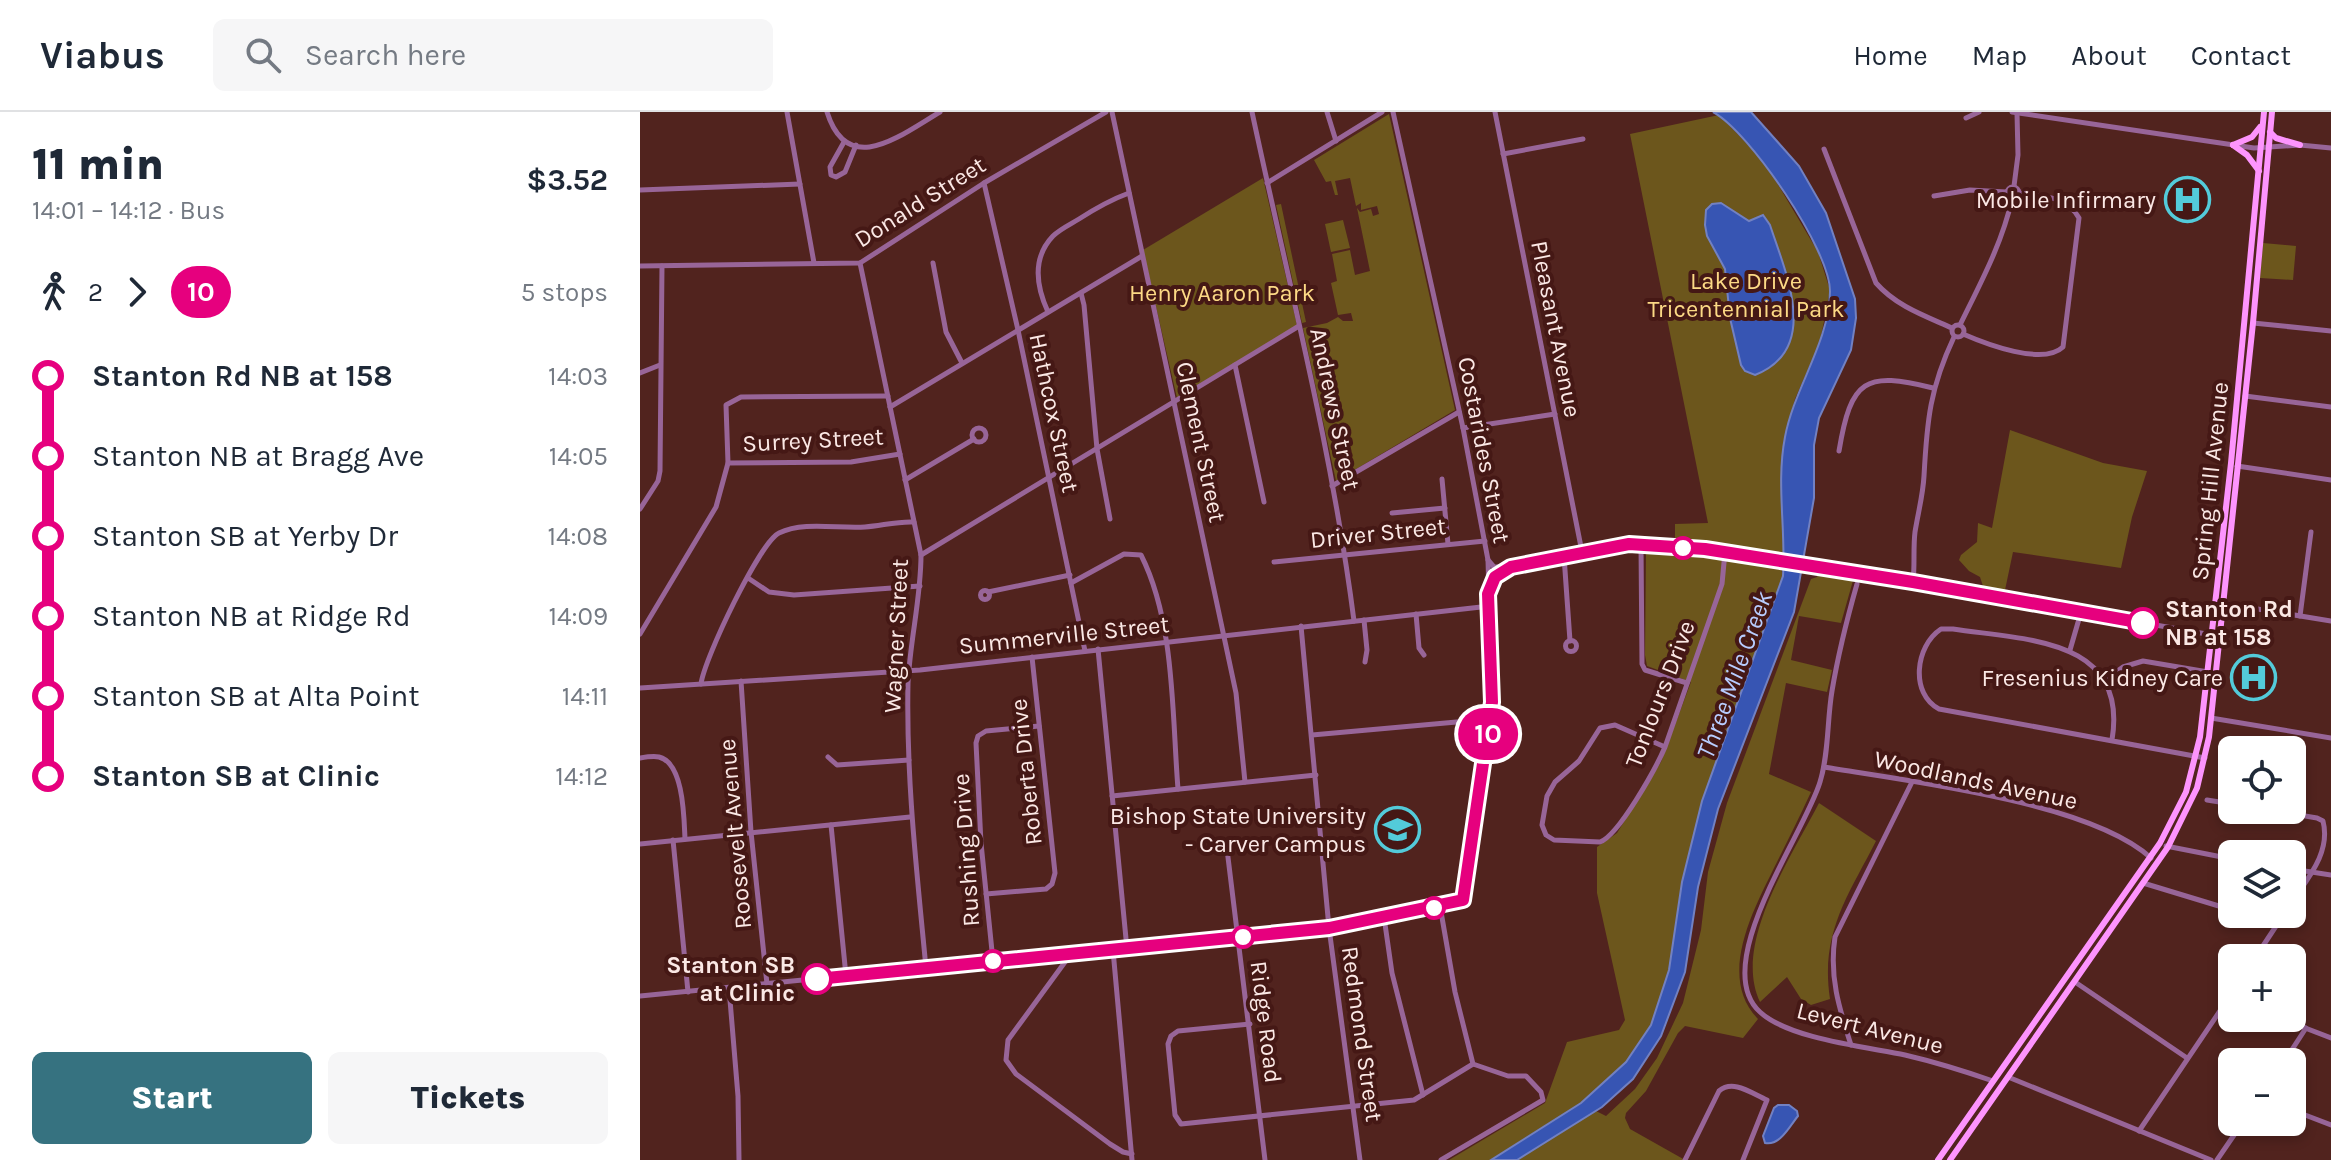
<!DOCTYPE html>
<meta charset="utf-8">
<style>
:root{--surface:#fff;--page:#f6f6f7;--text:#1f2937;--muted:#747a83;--line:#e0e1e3;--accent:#367280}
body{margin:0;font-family:Karla,sans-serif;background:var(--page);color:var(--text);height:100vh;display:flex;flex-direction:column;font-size:30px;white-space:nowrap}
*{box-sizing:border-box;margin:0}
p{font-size:26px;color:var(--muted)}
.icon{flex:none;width:44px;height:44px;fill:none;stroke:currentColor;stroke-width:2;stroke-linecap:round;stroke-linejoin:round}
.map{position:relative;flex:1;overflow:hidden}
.drawer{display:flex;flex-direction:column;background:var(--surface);width:640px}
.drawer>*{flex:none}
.badge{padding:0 16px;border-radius:26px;font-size:28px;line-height:52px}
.buttons{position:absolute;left:1578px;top:624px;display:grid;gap:16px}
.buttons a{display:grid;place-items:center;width:88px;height:88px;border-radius:12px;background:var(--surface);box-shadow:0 4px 12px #0003;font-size:40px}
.map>.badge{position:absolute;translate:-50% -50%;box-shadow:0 0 0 4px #fff}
.legs{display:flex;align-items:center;gap:12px;height:88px;padding:0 32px;font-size:26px}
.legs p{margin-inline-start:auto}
.overview{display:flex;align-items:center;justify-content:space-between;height:136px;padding:0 32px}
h1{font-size:44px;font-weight:800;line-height:60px}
.button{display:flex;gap:16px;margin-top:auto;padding:16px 32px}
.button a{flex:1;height:92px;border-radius:12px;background:var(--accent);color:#fff;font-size:32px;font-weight:800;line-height:92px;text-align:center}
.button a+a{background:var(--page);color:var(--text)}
ul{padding:0 32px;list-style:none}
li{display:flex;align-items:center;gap:28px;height:80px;font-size:30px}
li i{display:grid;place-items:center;width:12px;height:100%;margin:0 10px;background:currentColor}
li i::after{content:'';width:20px;height:20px;margin:-10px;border:6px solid;border-radius:50%;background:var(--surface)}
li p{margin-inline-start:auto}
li:first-child i{background:linear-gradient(#0000 50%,currentColor 0)}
li:last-child i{background:linear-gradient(currentColor 50%,#0000 0)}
header{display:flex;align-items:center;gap:48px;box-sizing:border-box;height:112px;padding:0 40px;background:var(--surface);border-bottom:2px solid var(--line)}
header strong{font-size:38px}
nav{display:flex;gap:44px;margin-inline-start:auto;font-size:28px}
.search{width:560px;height:72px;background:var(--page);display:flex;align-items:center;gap:20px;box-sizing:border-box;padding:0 28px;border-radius:12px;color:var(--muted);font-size:30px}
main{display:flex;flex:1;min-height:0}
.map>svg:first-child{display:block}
.green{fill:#6c561c}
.water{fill:#3755b3;stroke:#7281c2;stroke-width:2}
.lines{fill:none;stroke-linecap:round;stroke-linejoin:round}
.minor{stroke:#986598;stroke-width:5}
.major{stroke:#fd94fd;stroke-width:6}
.line-1-casing{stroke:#fff;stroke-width:18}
.line-1{stroke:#e6007e;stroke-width:12}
.stop-1-dot{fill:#fff;stroke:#e6007e;stroke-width:4}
.labels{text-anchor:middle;stroke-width:8;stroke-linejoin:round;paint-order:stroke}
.poi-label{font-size:24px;fill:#fbe8e5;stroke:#451815;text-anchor:end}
.street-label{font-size:24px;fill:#fbe8e5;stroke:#451815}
.park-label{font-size:24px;fill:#fcd985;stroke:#451815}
.stop-label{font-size:24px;font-weight:bold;fill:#fbe8e5;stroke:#451815;text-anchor:start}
.water-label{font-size:26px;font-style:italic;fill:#b8cdff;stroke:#451815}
</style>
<header>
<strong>Viabus</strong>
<div class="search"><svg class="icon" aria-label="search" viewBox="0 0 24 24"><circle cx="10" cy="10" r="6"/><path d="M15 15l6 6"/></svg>Search here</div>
<nav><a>Home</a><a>Map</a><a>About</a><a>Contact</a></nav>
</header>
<main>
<section class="drawer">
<div class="overview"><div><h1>11 min</h1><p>14:01 – 14:12 · Bus</p></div><b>$3.52</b></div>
<div class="legs"><svg class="icon" aria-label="walk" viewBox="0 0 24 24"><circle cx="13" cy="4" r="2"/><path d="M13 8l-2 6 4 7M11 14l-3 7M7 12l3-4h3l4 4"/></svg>2<svg class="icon" aria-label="forward" viewBox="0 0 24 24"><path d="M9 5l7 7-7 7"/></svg><b class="badge" style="background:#e6007e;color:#fff">10</b><p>5 stops</p></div>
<ul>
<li><i style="color:#e6007e"></i><b>Stanton Rd NB at 158</b><p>14:03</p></li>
<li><i style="color:#e6007e"></i><span>Stanton NB at Bragg Ave</span><p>14:05</p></li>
<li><i style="color:#e6007e"></i><span>Stanton SB at Yerby Dr</span><p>14:08</p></li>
<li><i style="color:#e6007e"></i><span>Stanton NB at Ridge Rd</span><p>14:09</p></li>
<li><i style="color:#e6007e"></i><span>Stanton SB at Alta Point</span><p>14:11</p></li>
<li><i style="color:#e6007e"></i><b>Stanton SB at Clinic</b><p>14:12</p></li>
</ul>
<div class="button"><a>Start</a><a>Tickets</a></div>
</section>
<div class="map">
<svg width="1691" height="1048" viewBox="0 0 1691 1048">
<rect width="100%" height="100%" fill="#51231e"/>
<g class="green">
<polygon points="749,2 815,298 696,369 663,216 687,211 698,205 703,209 713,209 711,201 698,203 691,171 697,169 692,142 710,138 715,163 730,159 717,96 720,100 731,97 733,104 739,102 737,94 721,98 721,91 716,94 710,66 695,69 698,83 695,83 691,69 686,70 674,48"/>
<polygon points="1079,3 1124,49 1178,140 1190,178 1180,230 1155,287 1144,327 1141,378 1145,431 1144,448 1035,435 1035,412 1068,411 990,22"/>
<polygon points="623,66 657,213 537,286 503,138"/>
<polygon points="641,92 666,210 662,211 636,93"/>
<polygon points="703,108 710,136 691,140 685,112"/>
<polygon points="1623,131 1656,134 1653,168 1620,166"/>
<polygon points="1370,318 1463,351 1507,359 1492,405 1481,456 1373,440 1365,478 1343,474 1340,465 1329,459 1319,448 1321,443 1337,430 1338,411 1352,416"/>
<polygon points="1006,439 1110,446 1141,456 1143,464 1062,689 1042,770 1029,858 1012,913 986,950 941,991 850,1048 809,1048 905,991 927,930 979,918 985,908 957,781 957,735 977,721 1021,650 1051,570 1007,554 1005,543"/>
<path d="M1179,459L1214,465L1201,511L1159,504L1151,548L1192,558L1187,580L1146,571L1129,662L1171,680C1160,704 1148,728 1136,752C1115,795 1076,864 1118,907L1103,926L1045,914L1038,921L1006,979L986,1001L985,1006L990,1017L1045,1048H877L956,999L966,1004L995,977L1017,946L1043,891L1061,818L1068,760L1087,691L1171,467L1177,465Z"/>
<path d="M1179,691L1236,729C1208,784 1180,821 1190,887L1171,893L1161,887L1147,865L1120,890C1092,831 1152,744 1179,691Z"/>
</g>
<g class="water">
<path d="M1073,0H1111L1159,54L1186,101L1215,187L1216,206L1211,238L1179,306L1174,333V386L1154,500L1078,697L1058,775L1045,860L1021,924L993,967L962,995L877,1048H851L941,991L986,950L1011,913L1029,858L1042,770L1062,689L1143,464C1146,418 1136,371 1145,325C1154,276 1189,231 1190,180C1191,139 1109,19 1073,0Z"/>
<path d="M1081,91L1109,109L1123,103L1130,113C1146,162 1181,237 1115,263L1105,259L1101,253L1090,206L1085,157L1067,124L1065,113L1066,98L1072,92Z"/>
<path d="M1138,993H1149L1157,999L1158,1004C1149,1015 1140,1034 1125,1031L1123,1024L1134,996Z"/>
</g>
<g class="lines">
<g class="minor">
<polyline points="147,0 174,151"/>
<path d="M187,0C208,67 262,22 300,0"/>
<polyline points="472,0 596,581 605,670"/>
<path d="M612,0C648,169 692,337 714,509"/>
<polyline points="687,0 696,29"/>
<polyline points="855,0 942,440"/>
<polyline points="1372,0 1614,36 1660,33 1691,36"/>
<polyline points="1326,6 1339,0"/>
<polyline points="204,30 190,55 191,63 196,65 205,60 216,33"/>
<path d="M1184,37L1236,171C1256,194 1285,204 1312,216"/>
<polyline points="863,42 943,27"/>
<polyline points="344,71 378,218 445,539"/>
<polyline points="627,71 742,0"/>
<polyline points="1374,74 1378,43 1377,1"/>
<circle cx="1373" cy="81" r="6"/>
<polyline points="0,78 160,72"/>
<polyline points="1294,84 1330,78 1366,80"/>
<path d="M220,151L281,443C281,486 270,528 268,571C266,667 277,761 286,856"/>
<polyline points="293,151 306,220 322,251"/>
<polyline points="0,154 220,151 344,71 466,0"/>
<polyline points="441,181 444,193 457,337 470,407"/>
<path d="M408,200C397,176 391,147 413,124C420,117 431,112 439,107C456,96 470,88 489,81"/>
<polyline points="1613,211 1691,219"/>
<circle cx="1318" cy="219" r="6"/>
<path d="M1320,213C1340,172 1362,132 1372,87"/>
<path d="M1323,222C1346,232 1403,254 1423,235L1439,106C1426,83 1403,85 1379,81"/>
<polyline points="595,253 624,390"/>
<polyline points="0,261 20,253"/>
<polyline points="1605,284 1691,295"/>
<polyline points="250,295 502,144"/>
<polyline points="823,316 915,302"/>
<circle cx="339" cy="323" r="7"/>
<path d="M1199,339C1211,267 1225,259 1293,276"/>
<polyline points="88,351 211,350 260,342"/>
<polyline points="1597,354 1691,368"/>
<polyline points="802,367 808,432"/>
<polyline points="265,368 334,327"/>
<polyline points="692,374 819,300"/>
<polyline points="0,397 18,369 20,359 22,154"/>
<polyline points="752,401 805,396"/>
<polyline points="1001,433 1002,552 1005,558 1047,571"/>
<polyline points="281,443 659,214"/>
<polyline points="924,444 930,529"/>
<polyline points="848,448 854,455 871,455 989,432 1065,437 1273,470 1572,523 1580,527"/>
<polyline points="634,450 845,429"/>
<polyline points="108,466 129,480 154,483 280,474"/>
<path d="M1273,470C1275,453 1273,436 1275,420C1278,401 1283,383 1284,364C1287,308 1290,276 1314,225"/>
<path d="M431,471L484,442L501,443C535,510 532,603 538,677"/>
<path d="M1217,472C1207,507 1198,543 1192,579C1187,608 1189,641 1180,670C1165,721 1068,853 1120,900C1149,927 1227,935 1265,943C1295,950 1324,959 1353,969"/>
<polyline points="850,476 855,465 866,457"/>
<circle cx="345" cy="483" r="4.5"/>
<polyline points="348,480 430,463"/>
<polyline points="1581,491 1691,509"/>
<polyline points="850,493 856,471 871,455"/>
<polyline points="776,502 779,536 784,543"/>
<polyline points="1660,504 1671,420"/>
<polyline points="724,508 727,538 725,550"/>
<polyline points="661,514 689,816 720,1048"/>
<polyline points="0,522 76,395 88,351 86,293 101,285 248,284"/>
<circle cx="931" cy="534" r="5.5"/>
<polyline points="458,537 487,837"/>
<polyline points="1430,538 1439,507"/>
<polyline points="1465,568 1483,555 1503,549 1568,560"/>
<polyline points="101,569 111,720 127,872"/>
<path d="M61,572C64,547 120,430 139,421C164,409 198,417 225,415C241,414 257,409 274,410"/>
<polyline points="0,576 280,558 850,494"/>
<polyline points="1571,606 1691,626"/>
<polyline points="672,623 850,607"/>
<path d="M1472,628C1489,525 1384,528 1313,517H1301C1275,534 1270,582 1299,597L1565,646"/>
<path d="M1025,635L975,613L960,616L939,649L915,670L907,684L902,713L906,723L914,728L960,730C979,723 1016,656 1025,635L1082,472L1085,440"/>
<polyline points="188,645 197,653 269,648"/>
<path d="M0,646C6,645 14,644 19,645C44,651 44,707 45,727"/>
<path d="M1184,655C1268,669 1450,690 1511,746"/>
<polyline points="472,684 676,663"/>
<polyline points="1567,688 1592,692"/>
<path d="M1629,698L1677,706L1683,709C1691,740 1668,766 1652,790"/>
<polyline points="191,713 206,864"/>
<polyline points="33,728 48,880"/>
<polyline points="586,729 625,1048"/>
<polyline points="0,732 270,705"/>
<polyline points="1526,734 1592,747"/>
<polyline points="1652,757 1691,763"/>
<polyline points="1503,771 1592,798"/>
<polyline points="346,782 406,777 412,772 415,761 392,545"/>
<polyline points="800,794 815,880 833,952 868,964 886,964 901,980 903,988 801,1048"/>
<polyline points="1605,802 1637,813"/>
<polyline points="744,805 752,861 783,983"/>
<polyline points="473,838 492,1048"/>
<polyline points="428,842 425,850 368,928 366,948 376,962 470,1032 483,1040 492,1042"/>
<polyline points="1615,846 1644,802"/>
<polyline points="353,849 341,731 336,631 338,624 346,619 399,614"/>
<polyline points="1435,870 1547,946"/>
<polyline points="89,876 98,984 99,1048"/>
<polyline points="0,884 689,816 823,788 852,590 848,448 823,316 753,0"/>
<polyline points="1639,906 1691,926"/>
<polyline points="610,912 538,919 531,924 528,932 535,1003 541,1012 774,988 833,952"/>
<path d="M1211,933C1199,896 1189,864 1195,825L1272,670"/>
<polyline points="1644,950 1666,916"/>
<polyline points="1368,965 1571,1048"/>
<polyline points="1652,998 1691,1013"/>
<polyline points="1499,1019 1592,881"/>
<path d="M1045,1048L1079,979C1093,967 1111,981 1127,988L1103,1048"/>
<polyline points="1577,1048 1603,1010"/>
</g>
<g class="major">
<polyline points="1630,20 1636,26 1660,33"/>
<polyline points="1593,33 1612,25 1620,15"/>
<polyline points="1593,33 1607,43 1619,59"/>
<polyline points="1298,1048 1520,731 1546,680 1560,625 1591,351 1624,0"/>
<polyline points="1310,1048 1528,735 1557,676 1569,625 1613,211 1632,0"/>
</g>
</g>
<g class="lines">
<defs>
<polyline id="line-1" points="177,867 689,816 823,788 852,590 848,482 855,465 871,455 989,432 1065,437 1273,470 1503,511"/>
</defs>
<use href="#line-1" class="line-1-casing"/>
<use href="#line-1" class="line-1"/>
</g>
<defs>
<symbol id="hospital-ring" viewBox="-11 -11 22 22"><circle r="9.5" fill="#451815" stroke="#53cbda" stroke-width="1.5"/><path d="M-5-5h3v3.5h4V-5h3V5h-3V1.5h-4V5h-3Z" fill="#53cbda"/></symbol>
<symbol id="university-ring" viewBox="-11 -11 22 22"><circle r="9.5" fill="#451815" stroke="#53cbda" stroke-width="1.5"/><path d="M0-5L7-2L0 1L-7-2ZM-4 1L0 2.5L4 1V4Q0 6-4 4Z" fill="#53cbda"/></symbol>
</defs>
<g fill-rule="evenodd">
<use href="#hospital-ring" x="1522" y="62" width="51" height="51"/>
<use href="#hospital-ring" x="1588" y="540" width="51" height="51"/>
<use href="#university-ring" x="732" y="692" width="51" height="51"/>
</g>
<g class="stop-1-dot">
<circle cx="1043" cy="436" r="10"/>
<circle cx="1503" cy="511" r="14"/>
<circle cx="794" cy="796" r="10"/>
<circle cx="603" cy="825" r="10"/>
<circle cx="353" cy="849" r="10"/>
<circle cx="177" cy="867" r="14"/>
</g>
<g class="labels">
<g class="poi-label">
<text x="1516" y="96">Mobile Infirmary</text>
<text x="1583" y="574">Fresenius Kidney Care</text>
<text x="726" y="712">Bishop State University<tspan x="726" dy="28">- Carver Campus</tspan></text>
</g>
<g class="street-label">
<text transform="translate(280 90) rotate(-32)" y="8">Donald Street</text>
<text transform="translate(916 217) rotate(79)" y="8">Pleasant Avenue</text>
<text transform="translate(695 297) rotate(78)" y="8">Andrews Street</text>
<text transform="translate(414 301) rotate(78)" y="8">Hathcox Street</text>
<text transform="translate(173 328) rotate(-3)" y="8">Surrey Street</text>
<text transform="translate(561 330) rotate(78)" y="8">Clement Street</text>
<text transform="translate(844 338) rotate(79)" y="8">Costarides Street</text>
<text transform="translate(1570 369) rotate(-84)" y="8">Spring Hill Avenue</text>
<text transform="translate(738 421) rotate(-6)" y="8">Driver Street</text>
<text transform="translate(424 523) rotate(-6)" y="8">Summerville Street</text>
<text transform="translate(256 524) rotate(-87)" y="8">Wagner Street</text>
<text transform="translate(1020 582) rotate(-69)" y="8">Tonlours Drive</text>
<text transform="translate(386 660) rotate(-96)" y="8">Roberta Drive</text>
<text transform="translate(1336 668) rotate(12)" y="8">Woodlands Avenue</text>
<text transform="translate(95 722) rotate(-95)" y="8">Roosevelt Avenue</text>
<text transform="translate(326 738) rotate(-94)" y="8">Rushing Drive</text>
<text transform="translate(626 910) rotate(83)" y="8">Ridge Road</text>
<text transform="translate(1230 916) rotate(14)" y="8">Levert Avenue</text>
<text transform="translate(722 922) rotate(82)" y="8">Redmond Street</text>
</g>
<g class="park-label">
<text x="1106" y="177">Lake Drive<tspan x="1106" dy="28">Tricentennial Park</tspan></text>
<text x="582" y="189">Henry Aaron Park</text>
</g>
<g class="stop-label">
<text x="1525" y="505">Stanton Rd<tspan x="1525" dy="28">NB at 158</tspan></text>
<text x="155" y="861" text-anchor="end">Stanton SB<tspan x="155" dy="28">at Clinic</tspan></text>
</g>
<g class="water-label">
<text transform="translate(1094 563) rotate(-70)" y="9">Three Mile Creek</text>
</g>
</g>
</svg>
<div class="buttons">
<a><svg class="icon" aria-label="locate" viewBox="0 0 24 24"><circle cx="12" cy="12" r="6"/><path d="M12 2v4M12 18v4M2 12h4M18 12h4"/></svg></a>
<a><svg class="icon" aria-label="layers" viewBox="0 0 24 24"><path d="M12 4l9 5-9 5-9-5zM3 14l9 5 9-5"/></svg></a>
<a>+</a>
<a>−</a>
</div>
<b class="badge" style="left:848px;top:622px;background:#e6007e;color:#fff">10</b>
</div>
</main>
